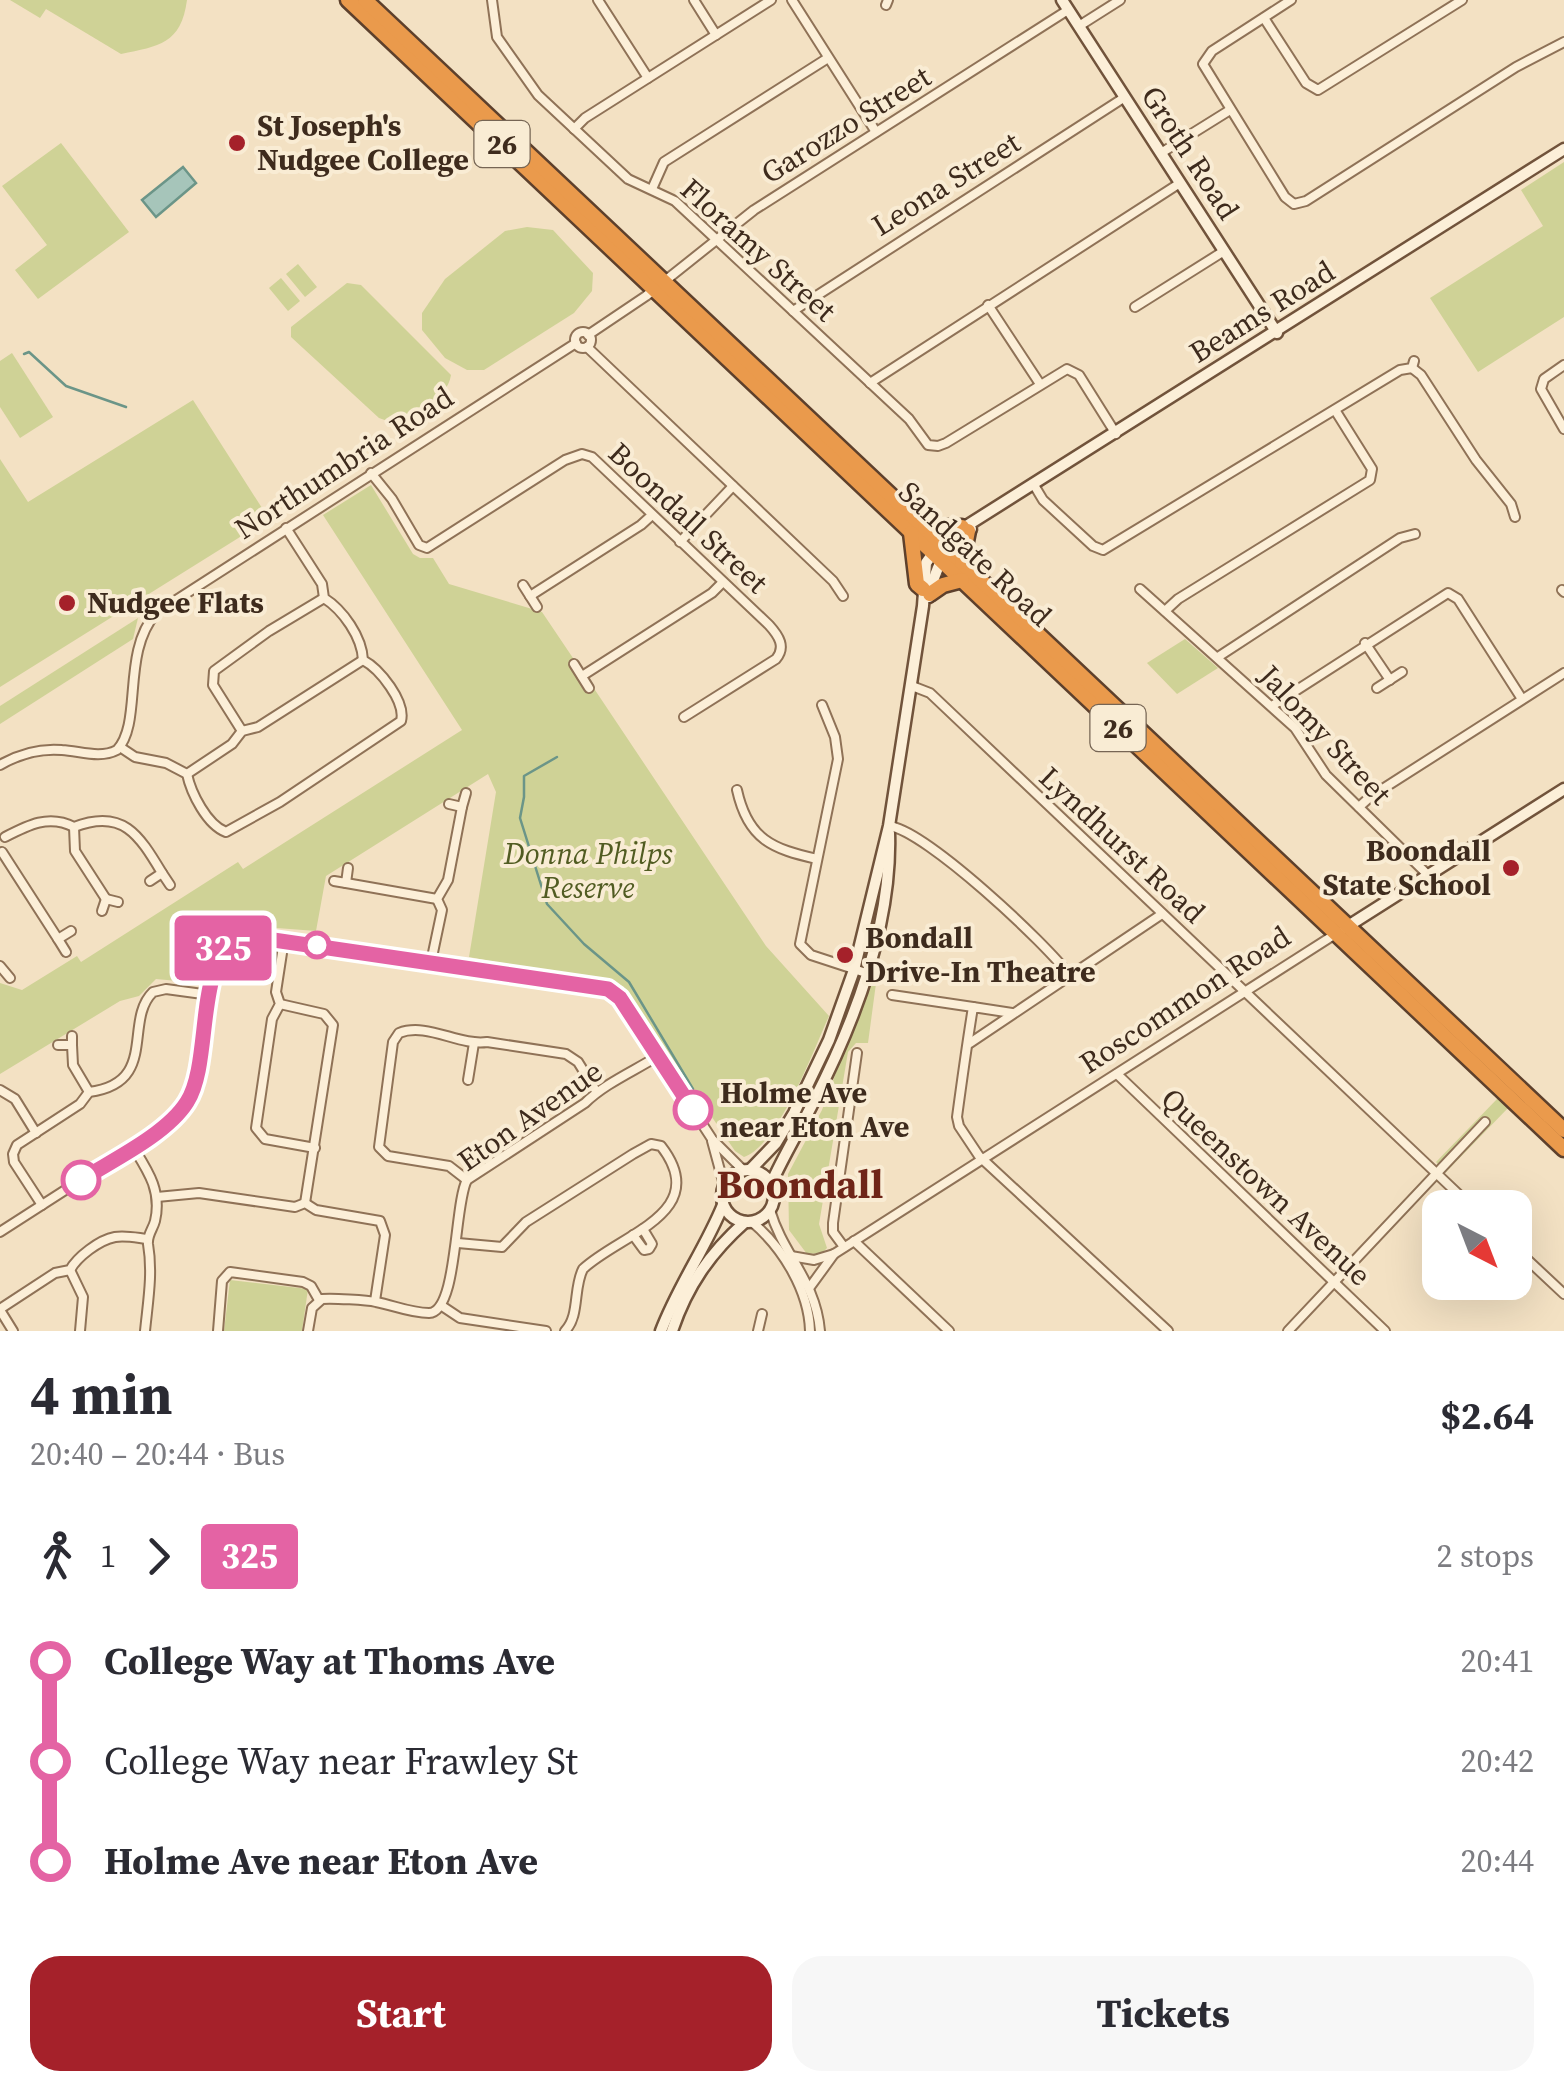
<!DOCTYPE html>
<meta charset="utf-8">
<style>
:root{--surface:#fff;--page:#f7f7f7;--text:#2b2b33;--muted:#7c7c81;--accent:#a5212a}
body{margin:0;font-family:"Source Serif 4",serif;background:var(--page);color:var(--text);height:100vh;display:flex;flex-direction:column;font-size:38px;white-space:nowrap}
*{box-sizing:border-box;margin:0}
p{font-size:32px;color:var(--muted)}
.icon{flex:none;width:55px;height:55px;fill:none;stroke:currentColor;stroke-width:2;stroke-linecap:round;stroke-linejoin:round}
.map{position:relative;height:1331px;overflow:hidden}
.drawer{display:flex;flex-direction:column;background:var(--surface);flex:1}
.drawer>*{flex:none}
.badge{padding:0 20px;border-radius:8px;font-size:35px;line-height:65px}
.needle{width:65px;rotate:138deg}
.fabs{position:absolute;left:1422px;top:1190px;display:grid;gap:20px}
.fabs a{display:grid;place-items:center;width:110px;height:110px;border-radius:20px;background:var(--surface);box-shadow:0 10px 40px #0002;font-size:50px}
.map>.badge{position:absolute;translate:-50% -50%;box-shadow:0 0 0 5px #fff}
.legs{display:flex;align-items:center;gap:15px;height:110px;padding:0 30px;font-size:32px}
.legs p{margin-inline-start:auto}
.summary{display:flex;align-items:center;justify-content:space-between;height:170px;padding:0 30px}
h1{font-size:55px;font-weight:700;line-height:75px}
.action{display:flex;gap:20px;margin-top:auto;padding:20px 30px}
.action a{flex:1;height:115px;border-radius:30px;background:var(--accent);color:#fff;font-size:40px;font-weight:700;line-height:115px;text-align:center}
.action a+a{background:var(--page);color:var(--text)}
ul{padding:0 30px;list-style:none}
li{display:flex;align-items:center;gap:35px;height:100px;font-size:38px}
li i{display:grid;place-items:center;width:15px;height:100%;margin:0 12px;background:currentColor}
li i::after{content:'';width:25px;height:25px;margin:-12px;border:8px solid;border-radius:50%;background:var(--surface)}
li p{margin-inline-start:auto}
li:first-child i{background:linear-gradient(#0000 50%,currentColor 0)}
li:last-child i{background:linear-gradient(currentColor 50%,#0000 0)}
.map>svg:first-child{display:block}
.green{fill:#cfd296}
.water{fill:#a6c5ba;stroke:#6b9588;stroke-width:2.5}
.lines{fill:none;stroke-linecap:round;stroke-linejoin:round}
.stream{stroke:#6b9588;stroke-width:2.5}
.street-casing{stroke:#8f7257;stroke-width:12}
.secondary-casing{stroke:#71533b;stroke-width:15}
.highway-casing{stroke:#5d402c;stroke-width:19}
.street{stroke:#fcefd8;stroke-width:8}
.secondary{stroke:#fcefd8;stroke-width:10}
.highway{stroke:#ea9a4c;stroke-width:14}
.line-1-casing{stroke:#fff;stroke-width:22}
.line-1{stroke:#e463a4;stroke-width:15}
.poi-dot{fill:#a5212a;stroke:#f9ecd4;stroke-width:4}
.stop-1-dot{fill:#fff;stroke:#e463a4;stroke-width:5}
.labels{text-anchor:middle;stroke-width:8;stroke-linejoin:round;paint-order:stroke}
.shield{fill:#f9ecd4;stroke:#766554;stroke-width:2.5}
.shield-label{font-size:28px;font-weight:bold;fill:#3e2b1d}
.street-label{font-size:30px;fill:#3e2b1d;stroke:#f9ecd4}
.poi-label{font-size:30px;font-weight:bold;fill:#3e2b1d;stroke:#f9ecd4;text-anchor:start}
.park-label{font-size:30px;font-style:italic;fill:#515c22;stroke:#f9ecd4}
.stop-label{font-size:30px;font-weight:bold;fill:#3e2b1d;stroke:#f9ecd4;text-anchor:start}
.district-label{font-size:40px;font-weight:bold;fill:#6f2518;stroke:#f9ecd4}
</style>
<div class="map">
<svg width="1564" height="1331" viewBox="0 0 1564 1331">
<rect width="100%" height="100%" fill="#f3e1c3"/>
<g class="green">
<path d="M10,0H187C181,44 159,46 121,54L46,9L40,18Z"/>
<polygon points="61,143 129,232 38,299 15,270 47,245 2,186"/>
<polygon points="1564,162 1564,317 1478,372 1430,298 1543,226 1521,190"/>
<polygon points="527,227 553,230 593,273 592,291 574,313 484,370 467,370 445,358 422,330 422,313 445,279 505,231"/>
<polygon points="298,264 317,287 305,297 286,274"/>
<polygon points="281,278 300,301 288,311 269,288"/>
<path d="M347,283L361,285L451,375C447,401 414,411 393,423L379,418L291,337V327Z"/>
<polygon points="12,353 53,417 20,438 0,407 0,361"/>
<polygon points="193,400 269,519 0,687 0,459 28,502"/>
<path d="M371,485L413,554L420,558H433L449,584L542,612L575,661L569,666L585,692L593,687L766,946L829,1016C814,1049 778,1146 744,1157L735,1151L623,986L469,957L496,792L488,774L326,876L316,931L239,925L208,946L199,983L156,979L139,996L120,1001L0,1074V983L22,990L77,956L81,962L238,862L243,869L462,730L323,515Z"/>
<polygon points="138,618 133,639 0,724 0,706"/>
<polygon points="1185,639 1218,668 1177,694 1147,663"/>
<polygon points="877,976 868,1043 856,1043 848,1052 819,1224 827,1248 822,1253 807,1254 789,1230 788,1174 822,1110 872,977"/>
<polygon points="1499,1097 1508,1108 1446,1172 1436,1162"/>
<polygon points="230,1280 308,1289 302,1331 224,1331"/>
</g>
<polygon class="water" points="183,167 196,183 156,217 142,200"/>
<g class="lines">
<g class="stream">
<polyline points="24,354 29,352 66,386 126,407"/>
<polyline points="557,757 524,776 524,797 520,818 547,904 584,944 629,982 693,1089"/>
</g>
<defs>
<g id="street">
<polyline points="492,0 497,37 538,95 628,179 675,201 909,419 928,445 938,446 946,443 1067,369 1079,375 1116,434"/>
<polyline points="598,0 648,78"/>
<polyline points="694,0 716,35"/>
<polyline points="792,0 876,132"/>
<polyline points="1291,0 1212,51 1203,64 1285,197 1294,204 1306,201 1516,67 1564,42"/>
<polyline points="886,5 888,0"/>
<polyline points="1264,18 1306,83 1318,90 1462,0"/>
<polyline points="1079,26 1120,0"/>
<polyline points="574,129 585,118 771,0"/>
<polyline points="1161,153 1230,110"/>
<polyline points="652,189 664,162 828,58"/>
<polyline points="988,305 1040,384"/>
<polyline points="1135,307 1224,251"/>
<polyline points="793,311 1125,97"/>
<circle cx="583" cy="340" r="8"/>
<polyline points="588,335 646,296 754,210 1068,10"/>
<polyline points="587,347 833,581 843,596"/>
<polyline points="1564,365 1544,379 1541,389 1564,429"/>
<polyline points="1412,368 1421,375 1476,460 1511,504 1515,517"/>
<polyline points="870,383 1180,183"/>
<path d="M371,473L392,499L419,545L427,548L565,460L582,454L592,457L769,625C779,636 786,647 776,659L684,717"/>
<polyline points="1034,485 1043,500 1093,546 1103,550 1400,370 1412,368 1414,361"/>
<polyline points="680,542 733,486"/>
<polyline points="523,585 537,607"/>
<polyline points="1140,589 1295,728 1326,775 1428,875"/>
<polyline points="1562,590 1564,592"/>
<polyline points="530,596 641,525 652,515"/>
<polyline points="1165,611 1178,599 1370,480 1372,469 1335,410"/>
<polyline points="1365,643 1390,680"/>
<polyline points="1218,657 1400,538 1415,534"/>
<polyline points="574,664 589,688"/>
<polyline points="582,676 712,593 723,582"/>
<polyline points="912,686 930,693 1473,1208"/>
<polyline points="1377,688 1402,672"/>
<polyline points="822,705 835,737 838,759 800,944 811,955 866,973"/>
<polyline points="1272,706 1448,593 1458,599 1522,699"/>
<polyline points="242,731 213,685 214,671 269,631 324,598"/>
<path d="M120,747L135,757L166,763L187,774C191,793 207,825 226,832L280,802L401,721C406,702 380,669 363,660C362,637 343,610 324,598L322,584L286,528"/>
<path d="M0,765C19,754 39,748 62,750C80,751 100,759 117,750C143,722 121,653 156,613L576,343"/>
<polyline points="187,774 232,744 242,731 258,727 363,660"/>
<path d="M737,790C748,840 773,849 817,859"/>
<polyline points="449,804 462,807 466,793"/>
<polyline points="1359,807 1370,797 1564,673"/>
<path d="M889,826C925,830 1047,944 1070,976"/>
<polyline points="74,827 75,851 106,899"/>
<path d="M5,837C28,825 49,814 74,827C123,808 139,835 162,873"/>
<polyline points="2,852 58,939"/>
<polyline points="150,881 162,873 170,885"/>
<polyline points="334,881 346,883 348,868"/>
<polyline points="346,883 437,899"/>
<polyline points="102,911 106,899 118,902"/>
<polyline points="284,940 276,992 280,1004 272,1019 256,1128 265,1139 315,1148"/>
<polyline points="66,952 58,939 71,931"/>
<polyline points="431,962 442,910 437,899 448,880 462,807"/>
<polyline points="0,966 10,978"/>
<polyline points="892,995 973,1007"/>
<polyline points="280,1004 324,1014 333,1025 305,1203"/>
<path d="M1012,1013L973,1007C967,1044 962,1080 957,1117L959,1126L979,1156L1168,1331"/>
<polyline points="970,1043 1162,914"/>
<polyline points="58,1045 72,1045 72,1036"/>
<polyline points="72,1045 73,1065 89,1092"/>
<polyline points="1117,1074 1385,1331"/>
<polyline points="468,1080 474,1043"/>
<polyline points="0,1090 15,1099 36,1133"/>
<polyline points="712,1141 724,1185"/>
<path d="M133,1147C148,1171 162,1191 155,1221C153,1229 147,1235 148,1244C153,1273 148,1301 145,1331"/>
<path d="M467,1180L449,1166L388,1156L379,1147L393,1042L399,1033C427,1022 459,1046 487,1042L566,1054L578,1062L596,1091"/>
<polyline points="157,1197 199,1193 295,1207 305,1203 316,1210 380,1221 385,1235 375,1301"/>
<path d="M42,1205L14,1162L13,1154L17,1145L80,1104L89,1092C159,1083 123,1021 153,992L166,989L210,995"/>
<path d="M770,1210C783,1255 816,1281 820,1331"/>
<path d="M752,1222C783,1248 809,1291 810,1331"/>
<polyline points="0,1232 154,1133 185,1106 197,1079 217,957 228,944 245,936 608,989 620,998 712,1139 743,1170"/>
<polyline points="633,1235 644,1250 649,1249 652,1244 643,1229"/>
<polyline points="854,1241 949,1331"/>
<path d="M458,1243L502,1247L526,1222L633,1154L651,1144L661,1146C713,1213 620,1234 583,1269C573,1288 580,1316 565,1331"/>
<polyline points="844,1247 833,1232 833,1223 857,1053"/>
<polyline points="1515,1248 1564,1294"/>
<polyline points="791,1256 814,1260 834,1254 1337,933"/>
<polyline points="70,1270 83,1297 80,1331"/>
<polyline points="810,1287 834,1254"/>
<polyline points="442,1306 460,1318 546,1331"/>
<path d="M0,1309L55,1273L70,1270C77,1257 99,1240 115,1237C125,1235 138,1238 148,1239"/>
<polyline points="0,1310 13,1331"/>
<polyline points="218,1331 222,1281 230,1272 303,1282 311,1286 319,1300"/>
<path d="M308,1331L312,1308L322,1299C332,1298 367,1300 376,1302C393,1305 410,1313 429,1313C458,1312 454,1203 467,1180L585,1103C604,1084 634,1071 658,1056"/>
<polyline points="758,1331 762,1314"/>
<polyline points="1288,1331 1485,1122"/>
</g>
<g id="secondary">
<polyline points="1062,0 1277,333"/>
<path d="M929,597C936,566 944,548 971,529"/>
<polyline points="1345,928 1564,789"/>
<circle cx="748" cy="1196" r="26"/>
<polyline points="750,1170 776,1143 794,1113 829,1040 854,970 889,826 923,606 926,563 941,542 1564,149"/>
<path d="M771,1184C784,1155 800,1129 814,1101C855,1021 892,925 889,833"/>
<path d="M661,1331C678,1286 705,1249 723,1205"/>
<path d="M672,1331C687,1286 710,1253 745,1222"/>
</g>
<g id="highway">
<polyline points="348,0 1564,1149"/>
<polyline points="365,0 1564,1130"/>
<polyline points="925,527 962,527"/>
<polyline points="911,533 917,584 923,589"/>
<polyline points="962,562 968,531"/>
<polyline points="930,594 943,585 962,580"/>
</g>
</defs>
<use href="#street" class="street-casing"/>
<use href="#secondary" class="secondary-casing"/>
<use href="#highway" class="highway-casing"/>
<use href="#street" class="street"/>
<use href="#secondary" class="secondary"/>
<use href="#highway" class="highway"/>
</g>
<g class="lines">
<defs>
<path id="line-1" d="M81,1180C113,1160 167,1134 187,1102C214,1060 192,950 246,936L608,989L620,998L693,1110"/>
</defs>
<use href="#line-1" class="line-1-casing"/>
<use href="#line-1" class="line-1"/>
</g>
<g class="poi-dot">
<circle cx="237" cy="143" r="10"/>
<circle cx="67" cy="603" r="10"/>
<circle cx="1511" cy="868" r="10"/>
<circle cx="845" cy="955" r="10"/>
</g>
<g class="stop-1-dot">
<circle cx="317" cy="945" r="12"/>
<circle cx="693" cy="1110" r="18"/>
<circle cx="81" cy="1180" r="18"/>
</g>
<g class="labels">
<g class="shield">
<rect x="474.5" y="121" width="55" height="46" rx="8"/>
<rect x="1090.5" y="705" width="55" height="46" rx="8"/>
</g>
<g class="shield-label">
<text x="502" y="154">26</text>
<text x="1118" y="738">26</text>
</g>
<g class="street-label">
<text transform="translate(846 125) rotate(-32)" y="10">Garozzo Street</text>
<text transform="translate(1190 153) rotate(57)" y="10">Groth Road</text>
<text transform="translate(946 184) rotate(-32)" y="10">Leona Street</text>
<text transform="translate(758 250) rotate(42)" y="10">Floramy Street</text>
<text transform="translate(1262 312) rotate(-32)" y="10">Beams Road</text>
<text transform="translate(344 463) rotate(-33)" y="10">Northumbria Road</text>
<text transform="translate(688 518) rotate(43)" y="10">Boondall Street</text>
<text transform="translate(975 554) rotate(43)" y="10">Sandgate Road</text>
<text transform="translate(1325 735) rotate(47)" y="10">Jalomy Street</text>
<text transform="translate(1122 845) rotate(43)" y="10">Lyndhurst Road</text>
<text transform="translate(1185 1000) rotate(-33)" y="10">Roscommon Road</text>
<text transform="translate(530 1116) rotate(-35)" y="10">Eton Avenue</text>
<text transform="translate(1266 1187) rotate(43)" y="10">Queenstown Avenue</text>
</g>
<g class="poi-label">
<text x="257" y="136">St Joseph's<tspan x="257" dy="34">Nudgee College</tspan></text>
<text x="87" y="613">Nudgee Flats</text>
<text x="1491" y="861" text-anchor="end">Boondall<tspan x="1491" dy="34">State School</tspan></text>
<text x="865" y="948">Bondall<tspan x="865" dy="34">Drive-In Theatre</tspan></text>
</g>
<g class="park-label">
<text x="588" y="864">Donna Philps<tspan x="588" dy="34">Reserve</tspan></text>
</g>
<g class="stop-label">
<text x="720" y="1103">Holme Ave<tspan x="720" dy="34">near Eton Ave</tspan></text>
</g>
<g class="district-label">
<text x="800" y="1198">Boondall</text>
</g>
</g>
</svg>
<div class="fabs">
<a><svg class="needle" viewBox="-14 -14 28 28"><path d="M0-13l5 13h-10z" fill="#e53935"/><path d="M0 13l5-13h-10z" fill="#7c7c81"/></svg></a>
</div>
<b class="badge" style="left:223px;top:948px;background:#e463a4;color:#fff">325</b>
</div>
<section class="drawer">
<div class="summary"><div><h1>4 min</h1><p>20:40 – 20:44 · Bus</p></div><b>$2.64</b></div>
<div class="legs"><svg class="icon" aria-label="walk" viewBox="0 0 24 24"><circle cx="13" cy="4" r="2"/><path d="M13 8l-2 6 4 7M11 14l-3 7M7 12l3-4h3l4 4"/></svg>1<svg class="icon" aria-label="forward" viewBox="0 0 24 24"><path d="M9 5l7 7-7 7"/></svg><b class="badge" style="background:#e463a4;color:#fff">325</b><p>2 stops</p></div>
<ul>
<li><i style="color:#e463a4"></i><b>College Way at Thoms Ave</b><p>20:41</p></li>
<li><i style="color:#e463a4"></i><span>College Way near Frawley St</span><p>20:42</p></li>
<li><i style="color:#e463a4"></i><b>Holme Ave near Eton Ave</b><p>20:44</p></li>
</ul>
<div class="action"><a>Start</a><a>Tickets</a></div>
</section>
